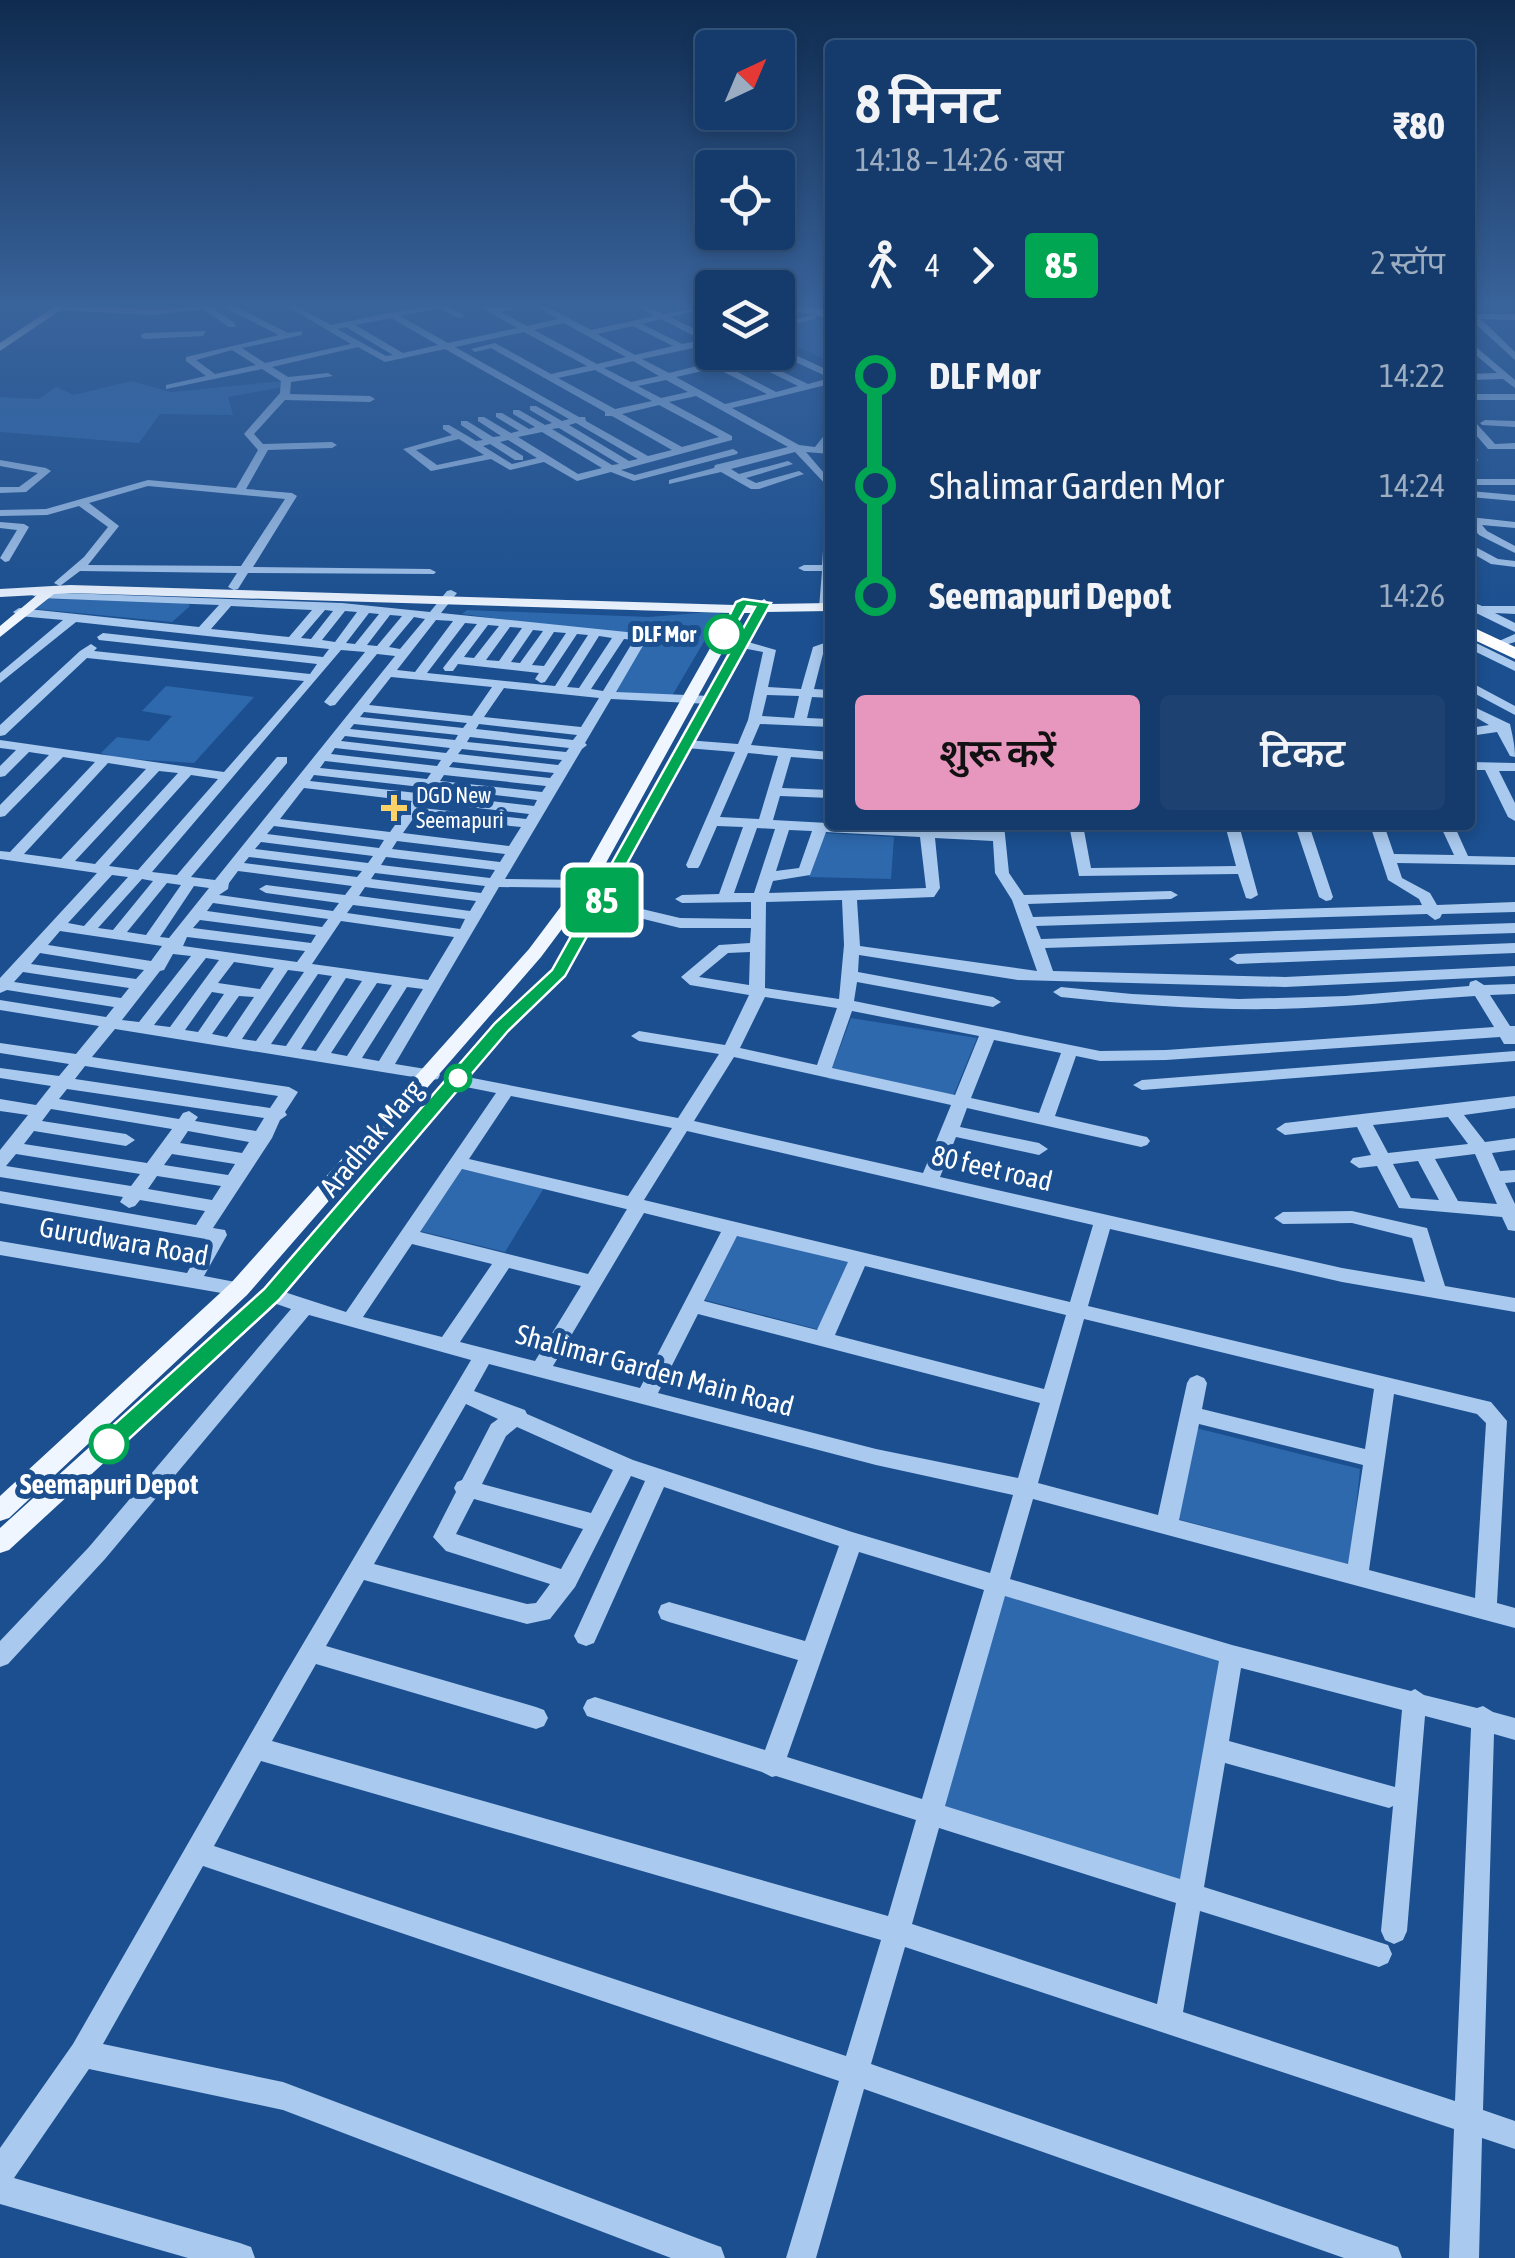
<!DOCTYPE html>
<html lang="hi">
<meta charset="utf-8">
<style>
:root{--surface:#143b6b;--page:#1d4271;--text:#f1f3f6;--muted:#9dadc1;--line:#33557e;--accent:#e797bd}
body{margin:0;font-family:"Asap Condensed","Noto Sans Devanagari",sans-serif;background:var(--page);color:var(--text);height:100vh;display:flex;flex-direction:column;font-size:38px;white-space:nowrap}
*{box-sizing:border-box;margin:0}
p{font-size:32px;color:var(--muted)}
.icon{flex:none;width:55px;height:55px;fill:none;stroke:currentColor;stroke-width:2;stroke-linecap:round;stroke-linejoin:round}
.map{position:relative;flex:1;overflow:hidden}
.details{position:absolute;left:825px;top:40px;width:650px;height:790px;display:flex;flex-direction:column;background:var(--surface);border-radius:10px;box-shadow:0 5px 15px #0003,0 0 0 2px var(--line)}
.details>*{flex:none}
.badge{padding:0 20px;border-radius:8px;font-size:35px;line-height:65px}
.needle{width:65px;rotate:44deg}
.tools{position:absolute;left:695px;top:30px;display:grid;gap:20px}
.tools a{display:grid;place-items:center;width:100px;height:100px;border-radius:10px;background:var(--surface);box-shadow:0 5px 15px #0003,0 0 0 2px var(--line);font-size:50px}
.map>.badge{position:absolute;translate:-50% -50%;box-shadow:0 0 0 5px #fff}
.legs{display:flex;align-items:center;gap:15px;height:110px;padding:0 30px;font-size:32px}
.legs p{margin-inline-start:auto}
.overview{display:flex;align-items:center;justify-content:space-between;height:170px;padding:0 30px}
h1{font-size:55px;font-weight:600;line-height:75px}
.button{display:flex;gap:20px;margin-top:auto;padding:20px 30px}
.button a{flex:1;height:115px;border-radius:10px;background:var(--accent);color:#111;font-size:40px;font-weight:600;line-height:115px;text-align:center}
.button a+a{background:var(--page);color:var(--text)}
ul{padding:0 30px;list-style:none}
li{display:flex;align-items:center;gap:35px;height:110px;font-size:38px}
li i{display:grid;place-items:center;width:15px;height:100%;margin:0 12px;background:currentColor}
li i::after{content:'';width:25px;height:25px;margin:-12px;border:8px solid;border-radius:50%;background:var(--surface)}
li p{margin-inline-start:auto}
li:first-child i{background:linear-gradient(#0000 50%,currentColor 0)}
li:last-child i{background:linear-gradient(currentColor 50%,#0000 0)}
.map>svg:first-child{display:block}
.green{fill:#2e69ad}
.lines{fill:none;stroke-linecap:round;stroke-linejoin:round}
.minor{fill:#a9c9ee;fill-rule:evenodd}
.major{fill:#f0f6ff;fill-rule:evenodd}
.highway{fill:#fff;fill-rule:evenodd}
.line-1{fill:#00a651;stroke:#fff;stroke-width:2.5}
.stop-1-dot{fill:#fff;stroke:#00a651;stroke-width:5}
.poi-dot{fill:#ffd166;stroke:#1b4f8f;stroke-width:4}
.labels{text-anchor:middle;stroke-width:10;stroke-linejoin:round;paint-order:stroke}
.far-stop-label{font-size:22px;font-weight:bold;fill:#fff;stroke:#1b4f8f;text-anchor:end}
.far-poi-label{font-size:22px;fill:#fff;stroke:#1b4f8f;text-anchor:start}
.street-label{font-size:28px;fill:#fff;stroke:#1b4f8f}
.stop-label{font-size:28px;font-weight:bold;fill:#fff;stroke:#1b4f8f}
</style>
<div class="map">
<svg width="1515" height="2258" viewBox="0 0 1515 2258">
<rect width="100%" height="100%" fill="#1b4f8f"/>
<g class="green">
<polygon points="816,319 830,322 830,362 778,337 778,327"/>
<polygon points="131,381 171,392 283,381 284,387 228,397 233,415 160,414 139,443 0,432 0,397 39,399 56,387 74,395"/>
<polygon points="48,599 187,602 190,606 172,622 36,609"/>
<polygon points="467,610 649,617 722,611 669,701 613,694 645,638 462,614"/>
<polygon points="166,686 254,697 194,763 116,758 101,753 117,737 149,741 172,716 142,711"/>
<polygon points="821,833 894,837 891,879 809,877"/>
<polygon points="851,1018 977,1038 952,1099 828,1079"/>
<polygon points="461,1169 544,1188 505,1252 420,1231"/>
<polygon points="739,1232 851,1259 820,1330 705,1300"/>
<polygon points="1196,1428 1360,1469 1350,1565 1178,1519"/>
<polygon points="994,1586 1232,1655 1190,1895 928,1814"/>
</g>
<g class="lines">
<g class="minor">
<path d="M59,305L156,309L232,305L288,333L302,331V335L242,348L265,363L351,344L285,305H295L331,325L428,305H446L465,316L458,318L439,308L400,316L448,343L517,328L477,305L494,308L527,305L501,312L527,326L558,319L534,305H544L591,330L654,316L634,305H644L663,314L712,305V307L670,317L712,337V344L642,359L669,373L745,354L778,352V347L830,371V378L778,354L756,359L808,384L830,378V384L732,408L799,445L815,447L830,428V439L825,447L830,448V454L806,452L830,480V489L795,452L731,469L739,474L788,461L793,464L746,478L756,483L799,471L804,474L759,489H751L721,472L669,484V480L714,468L715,465L788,447L696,396L669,402L732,436V440L621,470L635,475L733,449L738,452L737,454L634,481L611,472L577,481L544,462L510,470L491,459L431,471L403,449L452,435L443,429V425H449L476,441L483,440L461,425V421H467L493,437L501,436L478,421V417H484L511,433L519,431L496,417V413H502L529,429L535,427L513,414V410H519L545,425L552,423L530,410V406H536L562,421L569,419L445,349L385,362L358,347L272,367L288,377L328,373L333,376L291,382L290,394L370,396L375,399L370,402L285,400L254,434L263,444L332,442L337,445L332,448L268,450L246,489L292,493L297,496L253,567L430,569L436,572L434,574L248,573L238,589L234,590L228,587L237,573L80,571L60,586L54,583L56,581L84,557L108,527L79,506L47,515L0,516V510L46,509L148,480L236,488L258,450L244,434L280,393L281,381L262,369L166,389V385L206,376L186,361V357L279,335L223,307L212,308L235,323V327H229L203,309L156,315L56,310ZM391,318L438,345L403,353L355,325ZM661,319L702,340L682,344L642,324ZM564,323L626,357L597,364L534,330ZM633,326L673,346L635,355L597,334ZM346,327L393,355L386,356L337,329ZM524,332L587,366L551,374L495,343L471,349L475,352L491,348L605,412V416H612L672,450L648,456L586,421L585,417H579L455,347ZM232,350L256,365L215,374L196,360ZM633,361L659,376L631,382L604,368ZM747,361L798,386L776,392L726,366ZM716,368L767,394L725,404L676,377ZM595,370L652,401L615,409L558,378ZM666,380L688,392L661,398L638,386ZM659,405L719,437L682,447L622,414ZM576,423L638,459L629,461L569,425ZM559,428L619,464L612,465L552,429ZM542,432L602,468L578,474L518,437ZM459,439L484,455L437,465L416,450ZM508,440L537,458L512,464L483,446L490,444L515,460H523V456L500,442ZM148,486L285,499L241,566L88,565L119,526L89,503Z"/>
<polygon points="778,305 830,313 830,319 816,316 816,319 778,327 778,323 812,315 778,307"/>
<polygon points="1470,310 1475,314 1515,314 1515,320 1481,319 1515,352 1515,360 1470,319"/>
<polygon points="206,331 203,336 144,339 140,336 144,333"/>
<polygon points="1470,342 1515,380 1515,388 1503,379 1470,380 1470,374 1497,373 1470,350"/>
<rect x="1470" y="394" width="45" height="6"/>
<polygon points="1485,420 1515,421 1515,427 1482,425 1480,423"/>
<polygon points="1470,422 1475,422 1495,444 1515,443 1515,449 1488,449 1470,428"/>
<polygon points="1470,450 1475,453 1478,461 1470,461"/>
<polygon points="0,460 46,468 51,471 26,492 0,493 0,487 19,487 38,473 0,466"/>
<rect x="1470" y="479" width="45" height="6"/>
<polygon points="1470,491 1515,495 1515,501 1470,497"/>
<polygon points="1470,517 1515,522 1515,528 1482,525 1487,531 1515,546 1515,553 1479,535 1470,524"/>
<polygon points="0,522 24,524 29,527 9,561 5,562 0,558 17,530 0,528"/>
<polygon points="830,533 830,609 825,612 819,608 822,571 804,571 798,568 804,565 822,565 824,536"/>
<polygon points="1470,544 1498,559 1515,561 1515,567 1491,564 1470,552"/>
<path d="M451,590L457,593L441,613L646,634L648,637L616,692L710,696L716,700L710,704L611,699L585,743L587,745L582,749L505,879L586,880L593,884L586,888L499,887L395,1064L438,1071L440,1075L438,1079L432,1080L115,1029L92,1057L289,1087L298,1092L285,1112L287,1115L280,1120L272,1138L213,1228L225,1230L227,1235L204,1276L246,1284L249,1289L246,1294L239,1296L0,1255V1241L187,1273L206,1239L0,1203V1191L196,1225L205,1211L140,1200L135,1206L129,1208L120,1202L123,1197L0,1177V1150L28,1115L0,1111V1099L36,1105L51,1086L0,1078V1068L59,1076L69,1064L0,1053V1043L76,1054L99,1026L0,1010V1000L106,1017L114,1007L7,990L0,993V978L97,873L0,859V851L10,852L95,762L63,757L5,816L0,817V805L49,755L29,752L5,776L0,777V766L16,750L0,748V740L224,772L304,681L87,658L5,735L0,736V725L80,651L91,644L97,648L94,651L310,674L317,664L99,640L97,637L103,633L323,657L329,649L76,622L0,683V673L63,620L19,616L13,612L19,608L199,627L219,605L38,598L32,595L38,592L342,603L430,612L447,591ZM231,606L312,610L289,637L211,629ZM325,610L333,611L311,639L301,638ZM345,611L357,612L335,642L322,640ZM369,613L379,614L355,644L346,643ZM390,615L402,616L377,646L367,645ZM414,617L425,619L400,649L389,647ZM436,620L453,621L415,672L397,670ZM465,623L477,624L443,668L445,671H453L458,664L539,673L535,679L541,683L545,682L577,634L588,635L555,686L427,673ZM488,625L499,626L474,658L464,657ZM510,627L522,628L499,661L486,660ZM533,630L543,631L520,663L511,662ZM554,632L566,633L544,666L532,665ZM599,636L612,638L579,688L567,687ZM624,639L634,640L603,691L591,689ZM341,650L365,652L324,702L330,706L335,705L377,654L395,656L215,880L191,877L287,763V757H277L177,875L152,872ZM391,677L492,687L472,716L369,705ZM504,688L599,698L581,727L484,717ZM364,712L467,723L463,728L360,717ZM354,724L458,735L455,740L350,729ZM479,724L577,735L573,740L476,729ZM345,736L450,748L446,753L341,741ZM470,737L569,748L566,752L467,742ZM335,748L441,760L437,766L331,754ZM462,749L562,760L558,765L458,754ZM325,761L431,773L427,779L320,768ZM453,762L554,773L550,778L449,767ZM108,763L146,769L61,859L24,854ZM159,771L178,773L95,864L75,861ZM191,775L218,779L138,870L109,866ZM314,775L421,787L417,793L310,781ZM444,775L546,786L542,792L440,781ZM304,788L412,801L390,832L280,819ZM434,788L537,800L534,806L430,794ZM425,802L529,814L526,819L421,808ZM415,816L521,827L509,846L403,833ZM274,826L384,840L379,848L267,834ZM397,841L505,854L500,862L392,849ZM261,842L373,856L368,863L255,849ZM249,857L362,871L357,877L244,863ZM386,857L495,870L490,878L381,865ZM238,871L352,886L345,895L266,885L259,889L266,893L339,903L333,911L219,895L228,889L229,883ZM375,873L485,886L481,893L371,879ZM112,875L128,877L84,926L68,923ZM142,879L153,881L113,930L98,928ZM167,883L181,885L146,935L127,932ZM194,886L209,888L169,938L160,937ZM365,887L476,901L470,911L359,896ZM213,903L328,919L322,927L207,911ZM353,905L465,919L460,929L347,913ZM200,920L316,935L311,943L193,928ZM341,921L454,937L428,980L312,964ZM60,931L162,946L151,961L48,945ZM187,937L305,951L297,962L183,946ZM40,953L144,970L136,979L31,964ZM173,954L191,956L139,1022L122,1020L160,971L164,970ZM206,958L219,960L170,1027L154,1025ZM234,962L274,968L260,989L218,983ZM288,970L304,972L256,1041L242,1039ZM23,972L129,988L121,998L14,982ZM318,974L332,976L286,1046L271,1044ZM346,978L362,981L316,1051L301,1049ZM377,983L392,985L347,1056L331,1053ZM407,987L423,989L379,1061L362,1058ZM212,992L224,994L198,1032L185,1030ZM239,996L254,997L227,1037L212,1034ZM85,1066L278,1096L270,1108L75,1079ZM67,1089L264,1118L256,1131L195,1121L198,1117L189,1111L183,1113L179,1119L59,1099ZM51,1109L172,1129L147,1163L24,1144L34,1131L126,1146L135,1140L126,1134L42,1121ZM188,1131L249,1142L242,1153L180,1143ZM16,1154L140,1174L131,1186L6,1166ZM172,1154L235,1164L228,1175L164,1165ZM157,1176L221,1186L212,1200L148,1189Z"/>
<polygon points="1470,601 1482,606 1515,606 1515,614 1495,613 1515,623 1515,632 1470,610"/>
<polygon points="1515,634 1515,642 1505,645 1499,641"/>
<path d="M741,640L776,650L768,687L801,689L813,647L830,641V649L824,650L814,689L830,690V698L812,697L807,718L830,719V727L760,724L751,745L830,752V760L791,757L782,788L830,790V798L780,796L773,820L919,828V825H933L934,829L992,832L994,825H1004L1009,873L1024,895L1171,891L1178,895L1171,899L1028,904L1033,917L1422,905L1419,899L1388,880L1370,825H1384L1394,854L1454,855L1440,825H1454L1468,856L1515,857V865L1397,863L1402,878L1430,893L1437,905L1515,902V912L1442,914L1440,918L1435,920L1427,914L1036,926L1041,939L1515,923V933L1045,948L1053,971L1285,977L1515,966V976L1285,987L1018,980L859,955L858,972L993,997L1001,1002L993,1007L857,982L854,1001L1100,1051L1166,1050L1494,1027L1475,996C1408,1000 1342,1008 1275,1009C1204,1010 1132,1005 1061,997L1053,992L1061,987L1132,994L1239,999L1346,996L1469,986L1470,982L1476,980L1484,985L1515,984V994L1490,995L1510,1026H1515V1044H1504L1500,1037L1166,1060L1100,1061L1076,1056L1055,1116L1147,1137L1150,1141L1147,1145L1141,1147L967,1108L960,1127L1039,1143L1048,1149L1039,1155L956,1137L940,1177L1342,1268L1425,1282L1412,1238L1352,1223L1283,1224L1274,1218L1283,1212L1352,1211L1427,1228L1445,1286L1515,1298V1312L1342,1282L1110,1229L1088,1306L1491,1402L1507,1421L1497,1603L1515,1608V1628L1033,1499L1010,1579L1232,1645L1411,1691L1415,1689L1424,1695L1477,1708L1483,1706L1493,1712L1515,1718V1740L1494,1734L1483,2110L1515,2121V2149L1482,2138L1479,2258H1449L1454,2129L905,1947L871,2064L1387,2243L1398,2247L1402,2258H1344L864,2089L816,2258H786L839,2081L203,1866L103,2044L283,2082L710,2243L721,2247L725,2258H671L283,2110L89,2069L14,2178L240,2243L251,2247L255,2258H188L0,2204V2148L73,2044L284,1676L471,1360L309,1315L105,1559L8,1664L0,1667V1641L89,1547L291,1309L265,1300L262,1295L265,1290L272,1288L346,1312L496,1093L451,1084L449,1080L451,1076L457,1075L678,1118L719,1054L639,1041L631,1036L639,1031L725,1045L749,995L690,985L681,977L719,945L750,943L751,928H680L595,907L592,904L600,899L680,918L751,919V902L682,903L675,899L682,895L719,894L743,827L717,826L700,865L698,868H688L686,865L735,752L686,748L679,744L686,740L738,744L748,720L763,652L737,647V641ZM767,695L799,696L794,718L762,716ZM748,753L778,756L759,819L720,817ZM757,828L775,829L754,893H734ZM789,830L812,831L799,868L776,871ZM826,832L920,837L926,888L769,893L773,881L810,875ZM935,838L993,841L995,873L1012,900L1037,971L860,946L857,900L934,897L940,888ZM842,900L844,945L839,999L765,988L766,902ZM750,952L749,985L699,977L728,953ZM765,997L837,1008L817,1065L740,1048ZM852,1011L979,1036L955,1095L832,1068ZM994,1040L1061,1053L1039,1113L971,1098ZM734,1057L951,1105L923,1173L694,1121ZM511,1096L672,1128L628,1196L469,1159ZM687,1131L1093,1225L1070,1302L644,1200ZM462,1169L626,1209H627L588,1274L420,1232ZM644,1213L721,1232L640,1388L553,1366ZM737,1236L848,1262L817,1330L704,1301ZM412,1244L492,1264L442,1337L363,1317ZM865,1266L1066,1315L1044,1389L835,1335ZM509,1268L581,1286L535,1361L460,1342ZM698,1314L1040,1403L1018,1478L876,1449L658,1393ZM1084,1319L1374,1389L1365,1449L1202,1409L1207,1383L1204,1378L1197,1375L1190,1378L1187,1383L1158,1515L1038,1483ZM489,1364L876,1465L1013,1495L990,1573L852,1532L633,1460L527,1414L525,1410L474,1391ZM1394,1394L1477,1414L1486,1423L1475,1598L1369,1570ZM466,1404L498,1419L491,1424L462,1480L457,1482L454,1488L456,1492L433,1537L446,1551L550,1584L536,1603L527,1604L374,1564ZM1199,1424L1363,1465L1348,1564L1179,1520ZM517,1427L613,1470L591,1513L482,1484L506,1436ZM631,1476L645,1481L574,1636L578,1643L586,1646L594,1643L664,1487L839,1546L805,1641L669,1602L661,1605L658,1612L661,1619L669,1622L798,1660L765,1750L595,1697L587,1700L583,1708L587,1716L762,1772L772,1777L776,1776L916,1820L888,1916L272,1741L316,1664L536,1729L544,1726L548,1718L544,1710L536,1707L326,1646L364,1580L527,1624L550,1619L575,1587ZM474,1499L583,1529L561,1569L456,1534ZM859,1552L984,1590L922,1799L787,1757ZM1005,1596L1219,1661L1180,1879L945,1806ZM1241,1668L1402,1710L1395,1787L1229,1741ZM1425,1716L1471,1728L1455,2101L1183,2012L1200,1911L1379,1967L1388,1963L1392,1954L1388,1945L1204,1887L1225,1763L1389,1808L1393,1806L1381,1931L1385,1940L1394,1944L1403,1940L1407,1931ZM261,1761L881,1940L846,2056L214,1846ZM939,1828L1176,1903L1157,2004L912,1924Z"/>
<polygon points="1470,640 1515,662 1515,671 1470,649"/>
<polygon points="1470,682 1515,706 1515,715 1470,691"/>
<path d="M1470,705L1510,724C1512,734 1515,744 1515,757L1510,756L1497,732L1470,736V728L1489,725L1470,714Z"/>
<polygon points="1470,762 1515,763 1515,771 1499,771 1515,803 1515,821 1508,817 1485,770 1470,770"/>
<polygon points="1069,825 1083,825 1091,868 1236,866 1225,825 1239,825 1258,895 1251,899 1246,898 1238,874 1079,876"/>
<polygon points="1295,825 1309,825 1333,897 1331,900 1326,901 1319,897"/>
<polygon points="1515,943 1515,953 1237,964 1229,959 1237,954"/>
<polygon points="1515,1051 1515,1061 1142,1090 1133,1085 1142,1080"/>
<path d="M1515,1096V1108L1464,1115L1485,1142L1515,1138V1150L1492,1153L1500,1171L1515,1170V1182L1505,1183L1515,1204V1231L1508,1230L1502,1217L1399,1208L1377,1166L1359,1168L1350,1162L1353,1158L1371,1155L1357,1127L1285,1135L1276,1129L1285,1123ZM1448,1117L1468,1144L1388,1153L1373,1125ZM1475,1154L1497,1204L1458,1201L1435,1159ZM1418,1161L1439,1200L1411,1198L1393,1164Z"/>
</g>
<g class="major">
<polygon points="57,305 68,305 0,351 0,343"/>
<polygon points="70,585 735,605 743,598 748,599 748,605 756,605 764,599 770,604 830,603 830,611 766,612 565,977 508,1031 280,1301 9,1550 0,1553 0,1528 264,1289 494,1023 552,970 752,613 744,613 591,890 541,957 247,1295 9,1518 0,1521 0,1496 231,1283 529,949 574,889 730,613 70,593 54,594 0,637 0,626 37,595 0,597 0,589"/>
</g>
<g class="highway">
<polygon points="792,305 830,309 830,317 794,308"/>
<polygon points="1470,626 1515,647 1515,659 1470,638"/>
</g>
</g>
<linearGradient id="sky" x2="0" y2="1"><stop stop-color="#0f2b4f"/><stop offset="0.49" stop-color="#39639b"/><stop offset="1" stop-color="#39639b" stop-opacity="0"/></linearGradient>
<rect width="1515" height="621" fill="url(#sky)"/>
<polygon class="line-1" points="743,599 771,603 565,976 508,1031 279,1300 117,1450 100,1450 100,1437 264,1289 495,1023 552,970 755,607 747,606 729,637 719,637 736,602"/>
<g class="stop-1-dot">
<circle cx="724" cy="634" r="18"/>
<circle cx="458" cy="1078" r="12"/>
<circle cx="109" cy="1444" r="18"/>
</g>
<path class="poi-dot" d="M389 793h10v10h10v10h-10v10h-10v-10h-10v-10h10z"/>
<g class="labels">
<g class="far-stop-label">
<text x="696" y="642">DLF Mor</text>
</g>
<g class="far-poi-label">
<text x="416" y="803">DGD New<tspan x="416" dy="25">Seemapuri</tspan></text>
</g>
<g class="street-label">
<text transform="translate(371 1138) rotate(-50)" y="10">Aradhak Marg</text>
<text transform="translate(992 1168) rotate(13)" y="10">80 feet road</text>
<text transform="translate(124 1241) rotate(10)" y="10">Gurudwara Road</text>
<text transform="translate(655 1370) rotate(15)" y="10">Shalimar Garden Main Road</text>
</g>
<g class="stop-label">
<text x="109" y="1494">Seemapuri Depot</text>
</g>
</g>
</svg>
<div class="tools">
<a><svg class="needle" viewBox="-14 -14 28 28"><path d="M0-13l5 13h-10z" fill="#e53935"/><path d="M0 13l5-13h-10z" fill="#9dadc1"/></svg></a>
<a><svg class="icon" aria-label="locate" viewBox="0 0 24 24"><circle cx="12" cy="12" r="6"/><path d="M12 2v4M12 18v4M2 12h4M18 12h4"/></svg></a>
<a><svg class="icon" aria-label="layers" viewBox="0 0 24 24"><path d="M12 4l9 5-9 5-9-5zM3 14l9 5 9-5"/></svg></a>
</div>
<b class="badge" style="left:602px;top:900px;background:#00a651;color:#fff">85</b>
<section class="details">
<div class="overview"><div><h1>8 मिनट</h1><p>14:18 – 14:26 · बस</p></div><b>₹80</b></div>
<div class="legs"><svg class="icon" aria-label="walk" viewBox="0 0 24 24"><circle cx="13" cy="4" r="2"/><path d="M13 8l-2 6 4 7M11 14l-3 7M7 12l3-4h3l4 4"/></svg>4<svg class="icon" aria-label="forward" viewBox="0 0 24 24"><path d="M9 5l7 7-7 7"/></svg><b class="badge" style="background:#00a651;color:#fff">85</b><p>2 स्टॉप</p></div>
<ul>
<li><i style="color:#00a651"></i><b>DLF Mor</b><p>14:22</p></li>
<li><i style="color:#00a651"></i><span>Shalimar Garden Mor</span><p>14:24</p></li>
<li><i style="color:#00a651"></i><b>Seemapuri Depot</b><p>14:26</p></li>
</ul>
<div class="button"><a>शुरू करें</a><a>टिकट</a></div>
</section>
</div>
